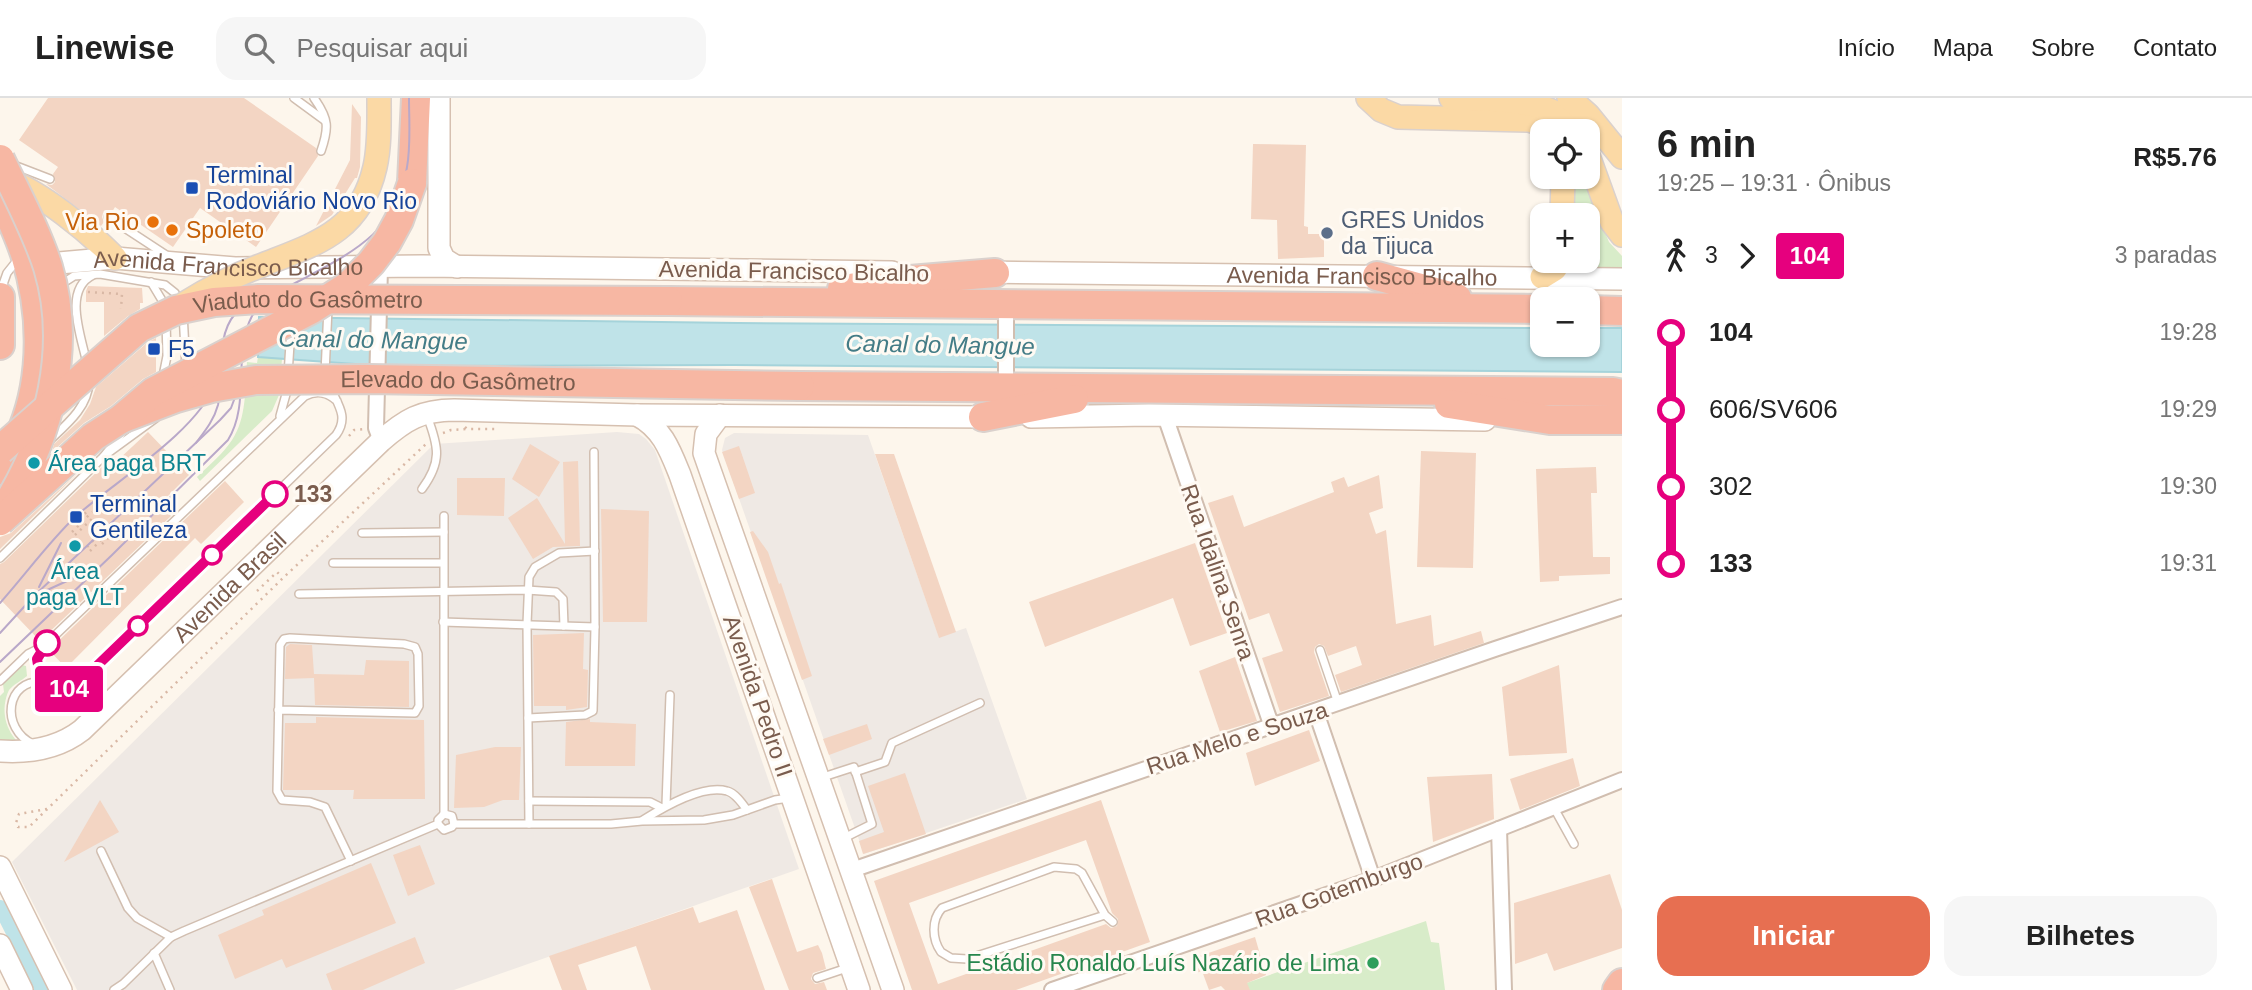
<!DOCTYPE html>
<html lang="pt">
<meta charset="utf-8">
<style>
:root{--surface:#fff;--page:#f6f6f6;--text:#222;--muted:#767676;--line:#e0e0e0;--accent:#e76f51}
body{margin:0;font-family:Helvetica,sans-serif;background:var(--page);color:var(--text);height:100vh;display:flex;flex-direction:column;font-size:26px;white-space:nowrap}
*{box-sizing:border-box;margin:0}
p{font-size:23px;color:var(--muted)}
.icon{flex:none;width:38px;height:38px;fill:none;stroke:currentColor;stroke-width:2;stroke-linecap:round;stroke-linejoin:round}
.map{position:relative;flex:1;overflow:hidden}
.details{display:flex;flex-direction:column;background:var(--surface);width:630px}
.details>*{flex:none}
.badge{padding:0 14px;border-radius:5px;font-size:24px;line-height:46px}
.controls{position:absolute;left:1530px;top:21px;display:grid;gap:14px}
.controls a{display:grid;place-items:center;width:70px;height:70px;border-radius:14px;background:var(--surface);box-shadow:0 2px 5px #0004;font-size:35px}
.map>.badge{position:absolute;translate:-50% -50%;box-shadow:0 0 0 4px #fff}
.legs{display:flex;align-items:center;gap:10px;height:77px;padding:0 35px;font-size:23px}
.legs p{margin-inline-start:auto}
.head{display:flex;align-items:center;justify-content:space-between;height:119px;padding:0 35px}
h1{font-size:38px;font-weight:600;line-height:52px}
.button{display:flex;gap:14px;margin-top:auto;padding:14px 35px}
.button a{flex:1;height:80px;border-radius:21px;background:var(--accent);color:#fff;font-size:28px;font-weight:600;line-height:80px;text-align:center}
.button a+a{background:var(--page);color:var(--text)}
ul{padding:0 35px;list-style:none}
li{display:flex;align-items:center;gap:24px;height:77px;font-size:26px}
li i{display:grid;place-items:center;width:10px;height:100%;margin:0 9px;background:currentColor}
li i::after{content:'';width:18px;height:18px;margin:-9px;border:5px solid;border-radius:50%;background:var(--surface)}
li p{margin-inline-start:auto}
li:first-child i{background:linear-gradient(#0000 50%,currentColor 0)}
li:last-child i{background:linear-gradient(currentColor 50%,#0000 0)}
header{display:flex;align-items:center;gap:42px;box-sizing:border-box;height:98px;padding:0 35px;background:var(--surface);border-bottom:2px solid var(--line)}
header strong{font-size:33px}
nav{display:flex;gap:38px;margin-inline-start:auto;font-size:24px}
.search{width:490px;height:63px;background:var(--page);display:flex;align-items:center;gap:18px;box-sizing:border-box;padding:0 24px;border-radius:21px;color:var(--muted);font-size:26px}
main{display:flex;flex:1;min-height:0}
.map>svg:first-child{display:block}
.industrial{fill:#efe9e4}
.green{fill:#d8ecc9}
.water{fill:#bfe3e8;stroke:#a5d3da;stroke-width:2}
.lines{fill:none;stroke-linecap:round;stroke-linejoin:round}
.canal{stroke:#bfe3e8;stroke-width:14}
.building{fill:#f3d5c3;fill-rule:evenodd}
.lane-casing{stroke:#d1beb0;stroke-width:10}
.street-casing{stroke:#d1beb0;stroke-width:18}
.secondary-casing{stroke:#d6c0b0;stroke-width:24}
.primary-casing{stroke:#dad1cd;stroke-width:26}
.highway-casing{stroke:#dad1cd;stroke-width:32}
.path{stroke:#d9b8a5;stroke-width:2.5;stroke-dasharray:2 5;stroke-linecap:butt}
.lane{stroke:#fff;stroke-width:7}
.street{stroke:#fff;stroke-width:14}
.secondary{stroke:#fff;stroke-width:21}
.primary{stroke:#fbd9a5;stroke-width:23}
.highway{stroke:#f7b7a3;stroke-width:28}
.tram{stroke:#b9a8c9;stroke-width:2}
.primary-bridge-casing{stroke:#dad1cd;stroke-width:26;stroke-linecap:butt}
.highway-bridge-casing{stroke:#dad1cd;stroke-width:32;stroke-linecap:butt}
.primary-bridge{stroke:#fbd9a5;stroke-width:23}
.highway-bridge{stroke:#f7b7a3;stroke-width:28}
.line-1-casing{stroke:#fff;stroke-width:16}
.line-1{stroke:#e6007e;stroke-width:10}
.transit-dot{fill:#1a4fb4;stroke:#fffaf3;stroke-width:2.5}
.food-dot{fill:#e8710a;stroke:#fffaf3;stroke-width:2.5}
.service-dot{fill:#5c6f8a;stroke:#fffaf3;stroke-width:2.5}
.culture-dot{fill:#0f9aa8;stroke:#fffaf3;stroke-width:2.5}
.stop-1-dot{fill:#fff;stroke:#e6007e;stroke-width:3.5}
.leisure-dot{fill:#2e9e5b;stroke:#fffaf3;stroke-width:2.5}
.labels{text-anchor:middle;stroke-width:6;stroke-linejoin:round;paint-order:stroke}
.transit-label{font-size:23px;fill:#164399;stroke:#fffaf3;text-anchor:start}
.service-label{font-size:23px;fill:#4e5e75;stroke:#fffaf3;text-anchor:start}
.food-label{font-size:23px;fill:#c56008;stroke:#fffaf3;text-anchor:end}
.street-label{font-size:23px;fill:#7a5c4d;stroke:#fffaf3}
.culture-label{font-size:23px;fill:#0d838f;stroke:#fffaf3;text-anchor:start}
.stop-label{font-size:23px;font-weight:bold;fill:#7a5c4d;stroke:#fffaf3;text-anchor:start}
.leisure-label{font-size:23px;fill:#27864d;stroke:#fffaf3;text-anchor:end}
.water-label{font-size:24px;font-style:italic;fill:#437c86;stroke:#fffaf3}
</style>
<header>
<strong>Linewise</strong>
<div class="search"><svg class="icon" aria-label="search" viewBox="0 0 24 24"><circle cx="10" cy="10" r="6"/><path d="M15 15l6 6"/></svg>Pesquisar aqui</div>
<nav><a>Início</a><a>Mapa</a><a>Sobre</a><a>Contato</a></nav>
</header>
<main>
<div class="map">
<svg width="1622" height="892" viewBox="0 0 1622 892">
<rect width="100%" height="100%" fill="#fdf6ec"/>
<g class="industrial">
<polygon points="617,334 639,336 646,341 655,352 799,771 454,892 77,892 12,764 434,346"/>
<polygon points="734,335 868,337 939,539 966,530 1027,701 864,756 722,352 725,340"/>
</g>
<g class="green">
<polygon points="1569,79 1582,79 1609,144 1622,158 1622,175 1570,173 1570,163 1587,163 1587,117 1570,117"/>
<path d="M258,259L282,261L279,297L272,313L200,383L197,379C209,367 223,356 232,342C247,320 245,289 247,264L257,265Z"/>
<path d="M22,567L26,568L27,578C21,583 14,586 9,592C0,611 5,633 21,647L0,646V598L4,594L3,586Z"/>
<polygon points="1426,823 1431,844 1439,845 1445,892 1226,892"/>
</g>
<polygon class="water" points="259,219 738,225 1542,230 1542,247 1587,247 1587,230 1622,230 1622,274 734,267 383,268 258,259"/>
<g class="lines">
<polyline class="canal" points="0,809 42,892"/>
</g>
<g class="building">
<polygon points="48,0 244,0 316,50 318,58 256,149 200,110 173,149 115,109 112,114 103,115 102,119 104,124 101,128 46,86 52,87 55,84 53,76 58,69 19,42"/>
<polygon points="352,6 361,19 360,69 357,80 355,80 332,117 316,128 350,62"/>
<polygon points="1253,46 1306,47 1304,128 1308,129 1308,136 1324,136 1324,159 1278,161 1277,122 1251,121"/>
<polygon points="88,188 142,190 143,205 140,205 140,211 128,218 104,238 104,204 86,204 86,193"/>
<polygon points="156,240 156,274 143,281 111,308 84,325 52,354 54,346 80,322 90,306 96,289 148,244"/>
<polygon points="148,334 189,377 160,406 171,418 40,543 0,501 0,466 4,464 108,363 114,358 118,362"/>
<polygon points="530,346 560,364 539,399 512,381"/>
<polygon points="739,348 755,395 739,401 722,354"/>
<polygon points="1421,353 1476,355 1473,470 1417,469"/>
<polygon points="875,356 894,356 956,534 939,540"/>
<polygon points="578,363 580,448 553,449 533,461 508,420 537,400 565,446 563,364"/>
<polygon points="1596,369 1597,395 1591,395 1593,459 1610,459 1610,476 1559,478 1559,483 1540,484 1536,371"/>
<polygon points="78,375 0,451 0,439 11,435"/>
<polygon points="1379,377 1383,410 1369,415 1376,436 1386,432 1396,526 1431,517 1434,548 1481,533 1484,545 1341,594 1335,577 1362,567 1356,548 1328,558 1324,548 1319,546 1315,549 1314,554 1329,598 1280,614 1262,560 1283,553 1269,515 1249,522 1208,405 1233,397 1244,429 1334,394 1331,384 1344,379 1348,389"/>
<polygon points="457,380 505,380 504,418 457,417"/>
<polygon points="225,383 244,404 201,446 195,440 66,570 49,552"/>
<polygon points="601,411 649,413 647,524 603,524"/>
<polygon points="753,433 768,454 779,486 781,485 812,578 802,582 750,434"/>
<polygon points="1195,445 1227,535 1190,548 1173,500 1045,549 1029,504"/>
<polygon points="584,535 583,571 588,572 587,609 566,612 566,608 534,608 533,537"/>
<polygon points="290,546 312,547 314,576 364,577 366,562 409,563 409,609 315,607 314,580 285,581 286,549"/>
<polygon points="1235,559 1257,623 1220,634 1199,573"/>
<polygon points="1559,567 1567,655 1509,658 1502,589"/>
<polygon points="316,619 424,622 425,701 353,701 354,692 283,692 285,625 316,625"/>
<polygon points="590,621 590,624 636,626 635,668 565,668 566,624"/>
<polygon points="867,626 872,641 829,657 823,641"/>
<polygon points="1309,632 1320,663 1255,688 1246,655"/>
<polygon points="495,649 521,649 519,702 503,702 484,709 454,710 456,657"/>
<polygon points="1573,660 1580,688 1520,712 1510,681"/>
<polygon points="905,675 926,736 863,756 859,743 884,734 868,688"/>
<polygon points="1492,676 1494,721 1433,744 1427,679"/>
<polygon points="100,702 119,734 64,764"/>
<path d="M1101,702L1150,844L1016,892H912L874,783ZM1086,742L1112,815L1118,821L1117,828L1111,830L1106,826L938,886L909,805Z"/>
<polygon points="420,747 435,786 408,798 393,757"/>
<polygon points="371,765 396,825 286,870 282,861 235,881 218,837 264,817 262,812"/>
<polygon points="1610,776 1622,812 1622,850 1554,873 1547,855 1515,866 1514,805"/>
<polygon points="772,781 797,854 818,847 822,855 826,871 813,875 811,881 815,886 824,884 827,892 789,892 749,789"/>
<polygon points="693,809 699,825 737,812 765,892 651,892 636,848 578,867 587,892 562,892 549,858"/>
<polygon points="415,839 425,865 363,892 332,892 326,876"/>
<polygon points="1255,839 1266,877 1247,885 1250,892 1225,892 1221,888 1209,892 1202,873 1196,875 1191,861"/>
</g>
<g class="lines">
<defs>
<g id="lane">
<polyline points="294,0 324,22"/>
<path d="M314,0C329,21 329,30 321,53"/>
<polyline points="11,66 50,81"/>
<polyline points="108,119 166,157"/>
<polyline points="151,184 163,204 164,212"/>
<polyline points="60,187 74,178 100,176 165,187 175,195 180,204"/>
<polyline points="1,192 7,175 19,160"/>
<polyline points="183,215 186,270"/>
<path d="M87,266C82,240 62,192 93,177"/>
<polyline points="325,275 328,210"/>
<polyline points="288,277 291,230"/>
<polyline points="163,278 167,258 166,224"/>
<path d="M330,289C338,307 349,319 336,337L80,585C68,594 56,593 44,584C33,571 35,557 47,545L305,298C317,292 327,294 337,303"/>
<polyline points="280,318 288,289"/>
<path d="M50,342C67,326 88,309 89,284"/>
<polyline points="104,358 156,320"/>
<path d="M422,391C442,364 439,349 427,318"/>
<polyline points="362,435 444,434"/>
<polyline points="0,460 104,358 124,333"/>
<polyline points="333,465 443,465"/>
<polyline points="299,496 527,492 556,494 563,501 564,528"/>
<polyline points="443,524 595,529 594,354"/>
<polyline points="1320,552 1338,605"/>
<polyline points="0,583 28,556 42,549"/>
<polyline points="278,612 415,615 419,608 418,556 415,549 404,546 290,540 284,541 280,547 277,693 282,702 310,704 325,709 351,763"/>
<polyline points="528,620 585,617 593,613 595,529"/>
<path d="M33,646C0,631 5,580 44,584"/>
<polyline points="855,674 885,664 892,645 980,605"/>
<polyline points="820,680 854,669 872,726 842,741"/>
<polyline points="529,703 650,704 662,710"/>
<polyline points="666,707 670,597"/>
<polyline points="1554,710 1574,746"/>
<polyline points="444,716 444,418"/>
<path d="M643,722C662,710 703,686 727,693C735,695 742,705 747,712"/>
<polyline points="438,726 444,732 452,729 454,726 611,726 642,723 704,722 733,717 775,702 789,700"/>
<polyline points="529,726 527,526 529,479 535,469 559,455 595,453"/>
<polyline points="101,753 128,810 137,820 171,839"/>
<path d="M1105,817L967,861L951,860L941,854C932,841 931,822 942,810L1054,769L1076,771L1082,775L1105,817L1113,824"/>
<polyline points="154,855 170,892"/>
<polyline points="817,880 847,870"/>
<polyline points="114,892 123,886 171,839 184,833 438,726 438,722 444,716 452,718 454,726"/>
</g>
<g id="street">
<polyline points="380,169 376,330 381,343"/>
<polyline points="1006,206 1006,288"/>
<polyline points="1165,318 1272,629"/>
<polyline points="1316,614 1373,781"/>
<polyline points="1499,731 1504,892"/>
<polyline points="852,772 1495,551 1622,509"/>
<polyline points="1052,892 1373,781 1622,682"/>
</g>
<g id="secondary">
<polyline points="439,0 439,150 444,161 457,169"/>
<path id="s1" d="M33,160L59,165L115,160L235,170L422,168L892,174"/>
<path id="s2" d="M980,174L1622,181"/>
<path d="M637,317C662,330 670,352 680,377L859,892"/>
<polyline points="720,317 706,336 704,355 893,892"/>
<polyline points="1031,319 1149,317 1485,322"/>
<path id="s3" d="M0,653C29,655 59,650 82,632L381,343C405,322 421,312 454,312L637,317L995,319"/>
<polyline points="0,769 61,892"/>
<polyline points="0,847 22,892"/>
</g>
<g id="primary">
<polyline points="1368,0 1381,12 1398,19 1529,22 1539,25 1551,33"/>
<path d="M1451,0C1492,1 1554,0 1579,33"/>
<polyline points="1569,0 1588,17 1622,59"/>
<polyline points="1587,55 1612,124 1622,137"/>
<path d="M5,81C42,95 87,132 115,160"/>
<polyline points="1562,117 1563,79"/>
<polyline points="1542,179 1555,171 1560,163"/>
</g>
<g id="highway">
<polyline points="412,85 416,0"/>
<path d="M0,96C9,116 18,135 25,156C47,227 45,311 0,372"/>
<polyline points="1377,178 1457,200"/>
<polyline points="842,191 898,183 995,175"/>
<polyline points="0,199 0,247"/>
<polyline points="668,203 1542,211"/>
<polyline points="1587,212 1622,213"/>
<polyline points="800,288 1613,294 1622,296"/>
<polyline points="1449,306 1550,322 1622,322"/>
<polyline points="983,319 1074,301"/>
<polyline points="1617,892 1622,885"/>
</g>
</defs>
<use href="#lane" class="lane-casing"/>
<use href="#street" class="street-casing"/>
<use href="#secondary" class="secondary-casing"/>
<use href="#primary" class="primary-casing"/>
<use href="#highway" class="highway-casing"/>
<g class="path">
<polyline points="88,194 122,196 121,211"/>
<polyline points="465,329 467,331 499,331"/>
<polyline points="443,335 451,332 467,331"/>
<polyline points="349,338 354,332 364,331"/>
<polyline points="80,421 89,411"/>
<polyline points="72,434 92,414"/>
<polyline points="75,437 95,418"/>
<polyline points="102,446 112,436"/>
<polyline points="87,449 106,429"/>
<polyline points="90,453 110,433"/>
<polyline points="257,493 277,474 282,479"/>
<polyline points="47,711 19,716 16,725 18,729 29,729 283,480 426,346"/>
</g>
<use href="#lane" class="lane"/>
<use href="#street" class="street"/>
<use href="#secondary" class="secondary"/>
<use href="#primary" class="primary"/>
<use href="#highway" class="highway"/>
<g class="tram">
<path d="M196,345C205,333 214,322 218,307C224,279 215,239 235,216C241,208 253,202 262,197"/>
<polyline points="39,489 61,445"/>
<polyline points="45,493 89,473"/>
<path d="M0,505C25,477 48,445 75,419C114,384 197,334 215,286"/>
<polyline points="0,535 34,498 220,322 231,310 237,294"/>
<path d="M0,564L112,457L228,342C251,305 232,256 252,218C258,207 287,189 299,183C351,155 398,134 407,69C411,47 409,23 409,0"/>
</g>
<defs>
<path id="primary-bridge" d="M184,206C208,191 233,178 260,168C315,146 360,135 375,69C380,47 379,23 379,0"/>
<g id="highway-bridge">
<path d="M0,61C16,95 37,134 48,169C72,248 50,337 8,405"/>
<path id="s4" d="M121,321L176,300L211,290L256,282L368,281L800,288"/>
<path id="s5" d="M0,352L139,230L176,212L214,204L259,201L668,203"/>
<polyline points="0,423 93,339 121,321 153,294 312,211 348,188 371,165 387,144 399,122 412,85"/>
</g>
</defs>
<use href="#primary-bridge" class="primary-bridge-casing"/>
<use href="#highway-bridge" class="highway-bridge-casing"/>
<use href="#primary-bridge" class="primary-bridge"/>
<use href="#highway-bridge" class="highway-bridge"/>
</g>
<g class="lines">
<defs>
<polyline id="line-1" points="47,545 37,561 40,579 56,591 75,589 275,396"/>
</defs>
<use href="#line-1" class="line-1-casing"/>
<use href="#line-1" class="line-1"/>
</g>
<g class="transit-dot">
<rect x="185" y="83" width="14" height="14" rx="3.5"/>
<rect x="147" y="244" width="14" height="14" rx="3.5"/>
<rect x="69" y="412" width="14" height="14" rx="3.5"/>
</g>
<g class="food-dot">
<circle cx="153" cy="124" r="7"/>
<circle cx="172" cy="132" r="7"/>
</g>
<circle class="service-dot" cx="1327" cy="135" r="7"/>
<g class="culture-dot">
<circle cx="34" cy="365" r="7"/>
<circle cx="75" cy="448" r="7"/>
</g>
<g class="stop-1-dot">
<circle cx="275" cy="396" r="12"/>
<circle cx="212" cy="457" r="9"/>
<circle cx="138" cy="528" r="9"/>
<circle cx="47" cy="545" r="12"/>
</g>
<circle class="leisure-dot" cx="1373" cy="865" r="7"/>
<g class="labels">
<g class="transit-label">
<text x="206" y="85">Terminal<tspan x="206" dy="26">Rodoviário Novo Rio</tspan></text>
<text x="168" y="259">F5</text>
<text x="90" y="414">Terminal<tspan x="90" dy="26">Gentileza</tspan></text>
</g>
<g class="service-label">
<text x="1341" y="130">GRES Unidos<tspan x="1341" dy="26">da Tijuca</tspan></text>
</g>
<g class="food-label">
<text x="139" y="132">Via Rio</text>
<text x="186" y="140" text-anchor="start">Spoleto</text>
</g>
<g class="street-label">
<text dy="8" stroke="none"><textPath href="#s1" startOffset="196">Avenida Francisco Bicalho</textPath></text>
<text transform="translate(794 173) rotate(1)" y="8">Avenida Francisco Bicalho</text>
<text dy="8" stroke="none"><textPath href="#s2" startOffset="382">Avenida Francisco Bicalho</textPath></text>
<text dy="8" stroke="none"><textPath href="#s5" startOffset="359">Viaduto do Gasômetro</textPath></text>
<text dy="8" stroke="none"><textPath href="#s4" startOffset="343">Elevado do Gasômetro</textPath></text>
<text transform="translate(1218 474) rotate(71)" y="8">Rua Idalina Senra</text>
<text dy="8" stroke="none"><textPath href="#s3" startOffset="292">Avenida Brasil</textPath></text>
<text transform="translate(758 598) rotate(71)" y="8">Avenida Pedro II</text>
<text transform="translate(1237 640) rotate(-18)" y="8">Rua Melo e Souza</text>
<text transform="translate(1339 792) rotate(-20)" y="8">Rua Gotemburgo</text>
</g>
<g class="culture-label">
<text x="48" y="373">Área paga BRT</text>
<text x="75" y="481" text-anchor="middle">Área<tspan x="75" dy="26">paga VLT</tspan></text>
</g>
<g class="stop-label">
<text x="294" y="404">133</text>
</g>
<g class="leisure-label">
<text x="1359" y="873">Estádio Ronaldo Luís Nazário de Lima</text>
</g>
<g class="water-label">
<text transform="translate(373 242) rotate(1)" y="8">Canal do Mangue</text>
<text transform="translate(940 247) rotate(1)" y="8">Canal do Mangue</text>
</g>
</g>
</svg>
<div class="controls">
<a><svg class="icon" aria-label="locate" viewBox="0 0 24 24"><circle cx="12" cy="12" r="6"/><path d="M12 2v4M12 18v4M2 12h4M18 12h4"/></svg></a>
<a>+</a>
<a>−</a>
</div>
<b class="badge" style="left:69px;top:591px;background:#e6007e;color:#fff">104</b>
</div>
<section class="details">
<div class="head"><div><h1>6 min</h1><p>19:25 – 19:31 · Ônibus</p></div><b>R$5.76</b></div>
<div class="legs"><svg class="icon" aria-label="walk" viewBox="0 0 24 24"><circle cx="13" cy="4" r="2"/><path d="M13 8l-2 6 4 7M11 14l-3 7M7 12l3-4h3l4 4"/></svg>3<svg class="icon" aria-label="forward" viewBox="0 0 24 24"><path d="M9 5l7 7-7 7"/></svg><b class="badge" style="background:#e6007e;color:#fff">104</b><p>3 paradas</p></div>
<ul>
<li><i style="color:#e6007e"></i><b>104</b><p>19:28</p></li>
<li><i style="color:#e6007e"></i><span>606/SV606</span><p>19:29</p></li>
<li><i style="color:#e6007e"></i><span>302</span><p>19:30</p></li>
<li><i style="color:#e6007e"></i><b>133</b><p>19:31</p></li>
</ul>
<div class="button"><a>Iniciar</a><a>Bilhetes</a></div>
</section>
</main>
